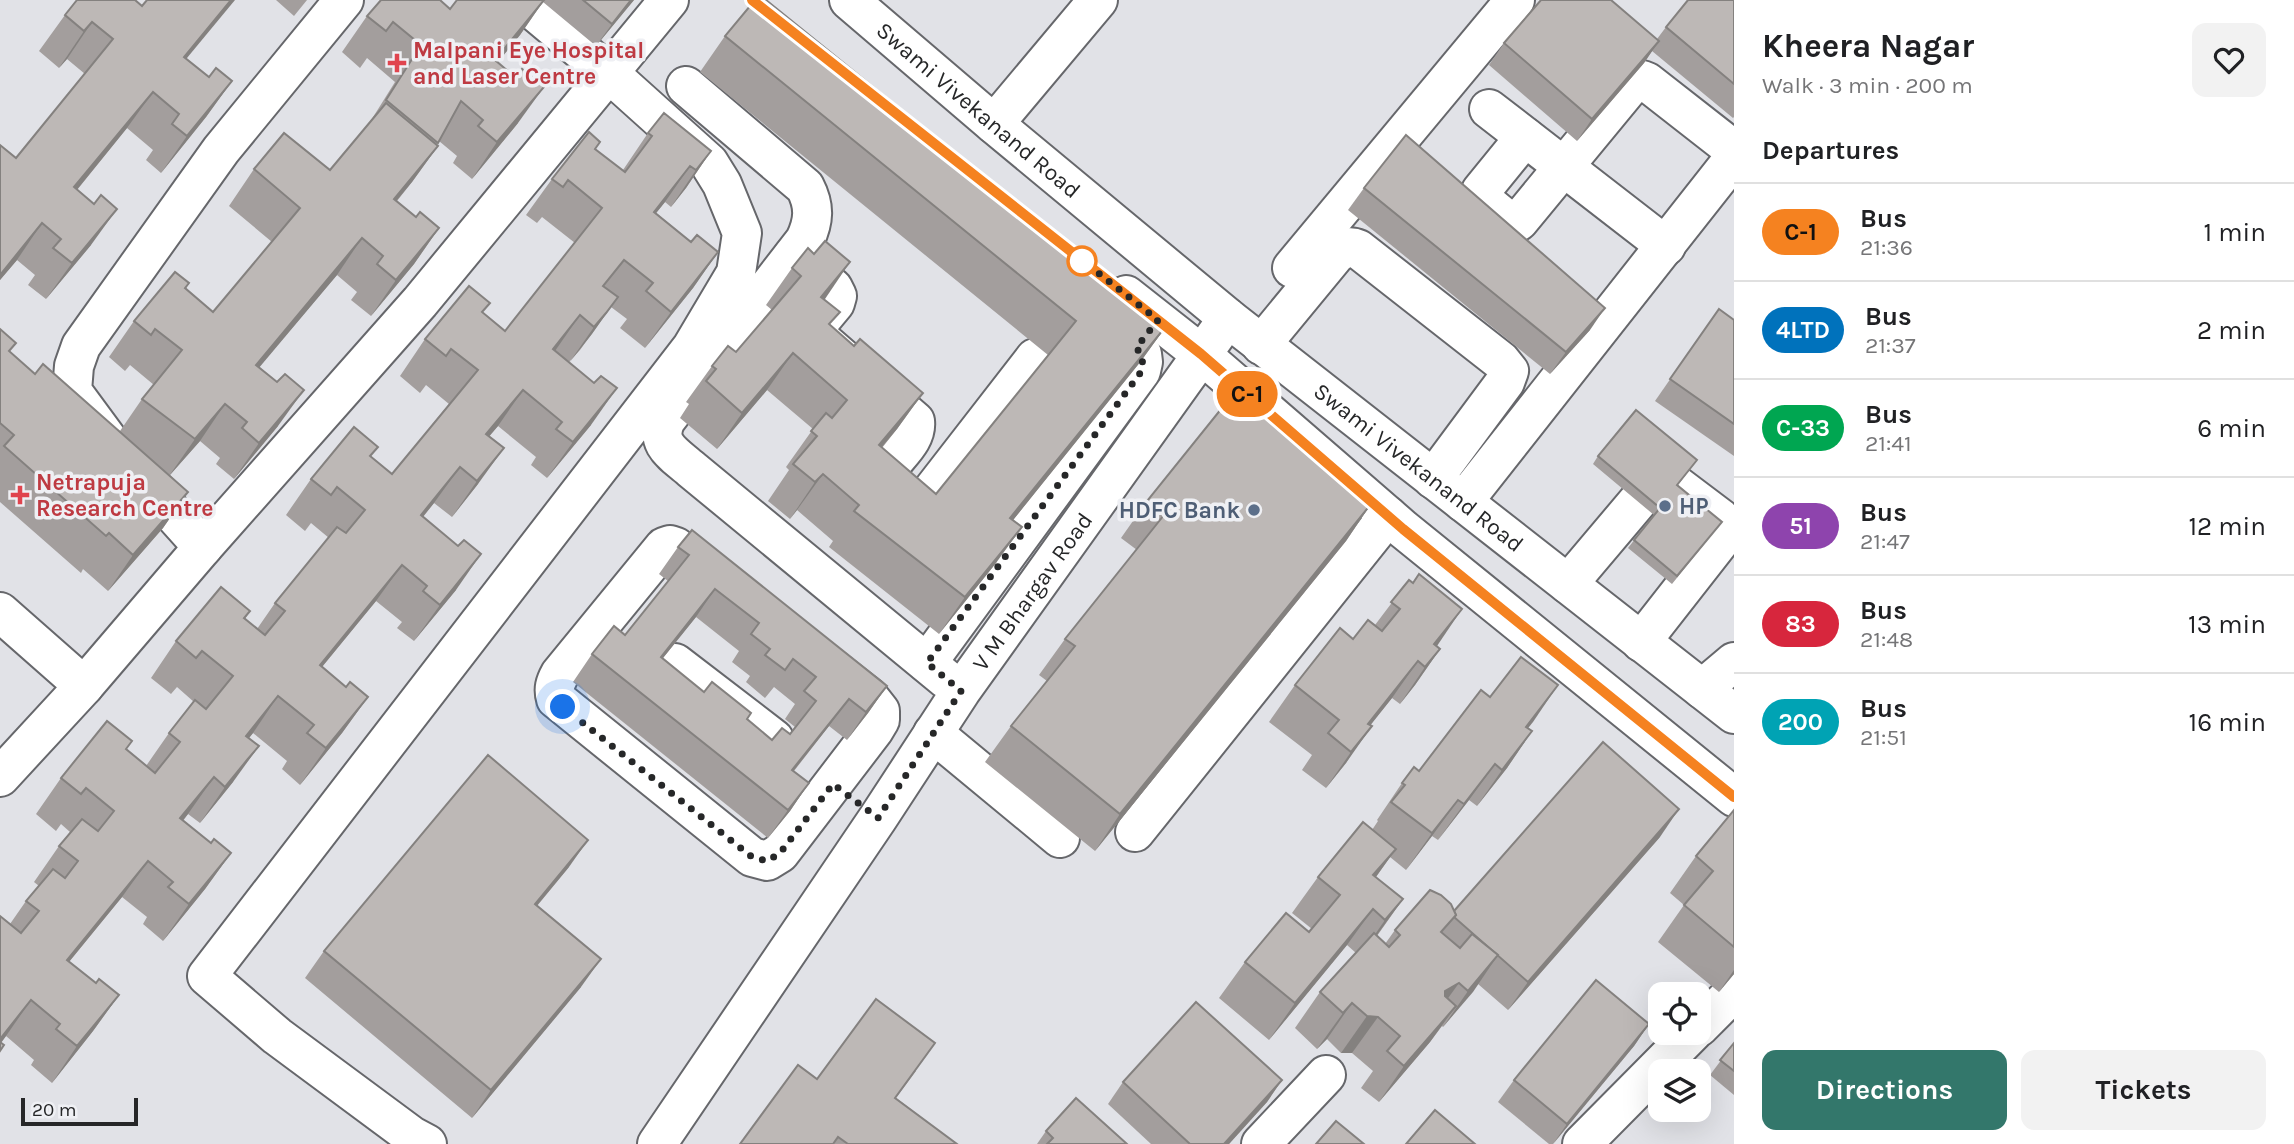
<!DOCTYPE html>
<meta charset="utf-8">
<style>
:root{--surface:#fff;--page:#f2f2f2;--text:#202124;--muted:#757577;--line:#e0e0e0;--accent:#33776b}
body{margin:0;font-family:Karla,sans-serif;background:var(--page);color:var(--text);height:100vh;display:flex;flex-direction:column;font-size:26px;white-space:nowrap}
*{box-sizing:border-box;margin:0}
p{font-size:23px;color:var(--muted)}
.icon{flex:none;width:38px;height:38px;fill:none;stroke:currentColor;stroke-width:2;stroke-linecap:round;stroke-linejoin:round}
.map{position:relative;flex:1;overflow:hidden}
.side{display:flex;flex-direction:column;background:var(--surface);width:560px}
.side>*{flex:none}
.badge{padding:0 14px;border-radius:23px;font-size:24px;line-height:46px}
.controls{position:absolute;left:1648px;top:982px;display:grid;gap:14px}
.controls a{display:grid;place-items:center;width:63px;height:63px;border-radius:14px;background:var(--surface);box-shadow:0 7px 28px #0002;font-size:35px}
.scale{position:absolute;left:21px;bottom:18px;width:117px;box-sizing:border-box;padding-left:7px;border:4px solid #262728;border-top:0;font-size:19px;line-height:24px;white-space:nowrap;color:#262728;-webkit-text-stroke:5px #eff0f4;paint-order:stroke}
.you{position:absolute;width:35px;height:35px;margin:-18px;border:5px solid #fff;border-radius:50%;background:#1a73e8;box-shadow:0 0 0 10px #1a73e833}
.map>.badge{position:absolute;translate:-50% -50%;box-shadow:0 0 0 4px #fff}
h2{padding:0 28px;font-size:26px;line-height:63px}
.round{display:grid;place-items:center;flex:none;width:74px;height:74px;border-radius:14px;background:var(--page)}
.headline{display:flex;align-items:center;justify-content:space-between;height:119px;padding:0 28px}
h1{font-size:33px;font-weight:700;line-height:52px}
.primary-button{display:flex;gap:14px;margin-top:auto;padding:14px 28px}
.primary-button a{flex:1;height:80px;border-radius:14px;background:var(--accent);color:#fff;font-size:28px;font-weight:700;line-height:80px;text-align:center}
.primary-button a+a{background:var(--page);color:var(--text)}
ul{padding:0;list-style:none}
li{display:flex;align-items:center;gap:21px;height:98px;padding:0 28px;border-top:2px solid var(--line)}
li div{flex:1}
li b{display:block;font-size:26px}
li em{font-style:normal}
li .badge{min-width:77px;font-weight:700;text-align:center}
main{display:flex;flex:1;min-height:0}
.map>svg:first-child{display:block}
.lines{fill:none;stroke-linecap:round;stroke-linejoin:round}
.minor-casing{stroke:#66676b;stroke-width:42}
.major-casing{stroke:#66676b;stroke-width:42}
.minor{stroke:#fff;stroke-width:38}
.major{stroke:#fff;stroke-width:38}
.wall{fill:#a39e9d;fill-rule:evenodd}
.shaded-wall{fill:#84817f}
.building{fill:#bdb8b6;stroke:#84817f;stroke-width:2;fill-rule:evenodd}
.line-casing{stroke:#fff;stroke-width:16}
.line{stroke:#f58220;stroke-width:10}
.walk{stroke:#262728;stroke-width:7;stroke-dasharray:0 12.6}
.health-dot{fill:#e0444e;stroke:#eff0f4;stroke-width:2.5}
.stop-dot{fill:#fff;stroke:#f58220;stroke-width:3.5}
.service-dot{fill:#5c6f8a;stroke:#eff0f4;stroke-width:2.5}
.labels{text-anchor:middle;stroke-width:7;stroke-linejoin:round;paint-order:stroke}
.health-label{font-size:23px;font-weight:bold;fill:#be3a42;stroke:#eff0f4;text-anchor:start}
.street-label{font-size:23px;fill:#262728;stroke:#eff0f4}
.service-label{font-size:23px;font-weight:bold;fill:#4e5e75;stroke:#eff0f4;text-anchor:start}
</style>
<main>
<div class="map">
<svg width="1734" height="1144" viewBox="0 0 1734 1144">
<rect width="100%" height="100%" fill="#e1e2e7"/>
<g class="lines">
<defs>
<g id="minor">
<path d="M686,86L805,187C815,206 814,221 805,240L666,420C654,444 674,454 691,469L946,679"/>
<polyline points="1489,109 1666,246"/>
<polyline points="994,124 1098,0"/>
<polyline points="1525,137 1481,191 1479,197 1513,225 1519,221 1632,84 1642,80 1647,82 1734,150"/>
<path d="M793,256L833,288L837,296L835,303L815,327L817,336L915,421C918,444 889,459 882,480L887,489L915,509L921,505L1035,358"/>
<polyline points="1292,268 1515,0"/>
<path d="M1261,345L1336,254C1344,248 1349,245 1358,249L1501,361L1509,371L1505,382L1433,479"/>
<polyline points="1463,502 1734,158"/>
<path d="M670,545L676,547L869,697L880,711V720L874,730L780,853L767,861L752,857L556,699C553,689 555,683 560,674L664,547Z"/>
<polyline points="203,547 114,448 72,391 74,366 81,346 221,150 344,0"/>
<polyline points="1568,584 1655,481 1667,478 1720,518 1725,524 1724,536 1641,642"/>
<polyline points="0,612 84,686"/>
<polyline points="675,663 774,739"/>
<polyline points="927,663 1141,371 1143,362 1142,354 1108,324"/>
<polyline points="1702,689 1734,662"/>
<polyline points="933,733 1060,838"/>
<polyline points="0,777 84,686 203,547 420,302 669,0"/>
<polyline points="1135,832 1388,516"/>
<polyline points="1699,1027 1734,992"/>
<polyline points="427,1144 412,1136 277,1036 207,976 692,347 736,273 742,233 722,184 709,163 620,83 521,0"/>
<path id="s1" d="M657,1144L878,818L961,691L1228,318"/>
<polyline points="1261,1144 1326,1075"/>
<polyline points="1582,1144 1693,1032"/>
</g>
<g id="major">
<path id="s2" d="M849,0L994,124L1228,318L1734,714"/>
<polyline points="1126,295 1201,354 1403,529 1734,797"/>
</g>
</defs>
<use href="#minor" class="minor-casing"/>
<use href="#major" class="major-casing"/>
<use href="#minor" class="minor"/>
<use href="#major" class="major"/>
</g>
<g class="wall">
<polygon points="77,0 187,59 209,77 232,81 206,117 161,173 146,160 153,150 127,128 77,190 91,245 46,299 28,285 35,275 17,260 0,280 0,145 16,158 85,74 67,59 59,68 39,51 65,15"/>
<polygon points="276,0 307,0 294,16"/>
<polygon points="457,0 634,0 596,46 543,2 520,35 498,62 518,123 472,179 453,163 457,156 439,141 437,145 438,146 412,182 397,201 416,217 439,228 414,264 371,316 351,300 357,292 337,275 259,367 278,426 234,479 216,464 220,458 200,441 170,475 188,492 163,528 108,591 83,569 81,573 0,502 0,329 16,343 9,352 35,374 120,431 142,399 154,385 130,365 125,371 109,357 134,321 189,283 186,289 213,312 272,242 229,206 254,169 330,170 370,122 395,82 367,58 360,68 342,52 367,16 450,9"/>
<polygon points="1734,0 1734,117 1733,118 1652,51 1644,63 1577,141 1489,65 1504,43 1657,39 1666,27"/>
<polygon points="725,36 1167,325 1141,361 1013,520 996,563 939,634 829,547 833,541 797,510 790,519 768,501 789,470 786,467 813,429 767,390 717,449 680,418 689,404 686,402 712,366 736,352 772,310 766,305 792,268 808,248 824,299 830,325 854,346 923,393 897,429 882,448 936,494 1048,355 700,72"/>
<polygon points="648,133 711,151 686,188 671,207 665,202 656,213 691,242 718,252 693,288 645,348 620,328 627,319 611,307 580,350 569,362 591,425 547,478 531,465 536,457 498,426 489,436 478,484 452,517 434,503 423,517 456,590 414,641 397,628 402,622 376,601 322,667 346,687 368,697 342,733 300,785 282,769 287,761 253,733 249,738 233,782 200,823 188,814 183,821 211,843 231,853 205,889 163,941 143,924 147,917 122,897 69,962 96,983 119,995 93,1031 52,1083 31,1065 34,1060 6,1036 1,1043 10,924 26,901 39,886 34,882 59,846 70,832 61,824 56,831 36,814 61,778 126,750 146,766 169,733 194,702 177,687 171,694 151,678 176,641 250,611 245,619 257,629 275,603 329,538 311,523 305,531 286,515 311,479 378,447 371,456 392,474 449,404 426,385 420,393 400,376 425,339 483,313 505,331 575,243 542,217 537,223 526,215 552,179 595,149 625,172 623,170"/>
<polygon points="1364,188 1590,330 1550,374 1348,210"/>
<polygon points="1719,309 1734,320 1734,456 1655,401"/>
<polygon points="1598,456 1697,460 1678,485 1722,522 1672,584 1628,548 1654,515 1593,464"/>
<polygon points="1147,501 1371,504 1346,541 1095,851 985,762 1011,726 1047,681 1039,675 1065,639 1137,550 1121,538"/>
<path d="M678,547L887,686L868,713L847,740L829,726L794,771L809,783L790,811L768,838L573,682L592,654L625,635L668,581L659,574ZM696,617L739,651L732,662L750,676L746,682L765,698L774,687L795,704L785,719L795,727L790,734L772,740L747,719L704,692L663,658Z"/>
<polygon points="1409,580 1437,646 1440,649 1415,685 1400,704 1392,698 1370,725 1346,763 1326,788 1302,770 1312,755 1269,722 1295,685 1353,639 1375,625"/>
<polygon points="1528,728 1532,731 1507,768 1477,806 1469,800 1438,840 1432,836 1406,870 1390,857 1376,877 1403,899 1377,936 1385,944 1395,930 1454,911 1660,837 1508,1010 1478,984 1443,1027 1442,1026 1430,1042 1379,1102 1361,1088 1373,1071 1352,1053 1341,1053 1327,1039 1317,1049 1295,1028 1320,992 1356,953 1347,945 1269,1040 1219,998 1245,962 1309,932 1312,929 1292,913 1318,877 1372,830 1378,821 1377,820 1402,783 1419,771"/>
<polygon points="1734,810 1734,974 1719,992 1658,942 1684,905 1670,893 1696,856"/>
<polygon points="569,867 537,906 581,987 472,1118 305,978 324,951"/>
<polygon points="1649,1024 1634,1046 1553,1144 1549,1144 1498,1102 1514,1080"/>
<polygon points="1734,1043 1734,1095 1710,1075"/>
<polygon points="916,1071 896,1098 957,1144 740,1144 817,1079"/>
<polygon points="1282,1080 1267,1102 1229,1144 1151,1144 1108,1104 1123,1082"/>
<polygon points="1046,1131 1127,1144 1037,1144"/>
</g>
<g class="shaded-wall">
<polygon points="231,0 235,0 158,93 184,57"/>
<polygon points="544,0 520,35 469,97 495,60"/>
<polygon points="631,0 634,0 596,46 612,24"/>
<polygon points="92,22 67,59 59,68 84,31"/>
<polygon points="1659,41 1644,63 1577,141 1592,119"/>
<polygon points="232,81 206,117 161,173 187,136"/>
<polygon points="544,87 518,123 472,179 497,142"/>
<polygon points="153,92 127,128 49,224 74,187"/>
<polygon points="438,146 412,182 368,235 394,199"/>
<polygon points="711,151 686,188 671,207 696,170"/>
<polygon points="690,166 665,202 628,248 654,212"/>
<polygon points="117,209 91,245 46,299 72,263"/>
<polygon points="42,223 17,260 0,280 0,275"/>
<polygon points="439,228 414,264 371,316 396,280"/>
<polygon points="362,238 337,275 231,401 256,365"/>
<polygon points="718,252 693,288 645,348 671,312"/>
<polygon points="850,262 825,299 796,333 821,297"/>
<polygon points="618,297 592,334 569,363 594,327"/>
<polygon points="1605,308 1590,330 1550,374 1566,352"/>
<polygon points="580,315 555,351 553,349"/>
<polygon points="1167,325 1141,361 985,555 1010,518"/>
<polygon points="793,353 767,390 717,449 742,413"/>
<polygon points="617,388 591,425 547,478 573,442"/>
<polygon points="304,390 278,426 234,479 259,443"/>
<polygon points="523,390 498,426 461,470 486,434"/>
<polygon points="923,393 897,429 853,481 879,445"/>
<polygon points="225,404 200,441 169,476 195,439"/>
<polygon points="504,448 478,484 452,517 477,481"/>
<polygon points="460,467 434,503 395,551 421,515"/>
<polygon points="823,474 797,510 790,519 815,482"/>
<polygon points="188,492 163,528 108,591 133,555"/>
<polygon points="1371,504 1346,541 1095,851 1120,814"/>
<polygon points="1022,527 996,563 939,634 965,597"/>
<polygon points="481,554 456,590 414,641 440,605"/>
<polygon points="402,565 376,601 294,701 320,665"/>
<polygon points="715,589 696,617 642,684 661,657"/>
<polygon points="1462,609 1437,646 1422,665 1434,644"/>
<polygon points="1440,649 1415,685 1400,704 1425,667"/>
<polygon points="1418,661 1392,698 1350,751 1368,724"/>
<polygon points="1558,685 1533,722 1500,763 1526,727"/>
<polygon points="887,686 868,713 847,740 866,712"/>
<polygon points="278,696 253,733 221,772 246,736"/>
<polygon points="368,697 342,733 300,785 326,748"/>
<polygon points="849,699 829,726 772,798 792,770"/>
<polygon points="1372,726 1346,763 1326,788 1351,752"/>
<polygon points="1532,731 1507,768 1477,806 1502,770"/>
<polygon points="259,746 233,782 200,823 225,787"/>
<polygon points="1495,764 1469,800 1438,840 1464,804"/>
<polygon points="214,777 188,814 154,855 180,818"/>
<polygon points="809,783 790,811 768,838 788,810"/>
<polygon points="1458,800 1432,836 1406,870 1432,833"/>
<polygon points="1679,809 1660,837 1508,1010 1528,982"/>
<polygon points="588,840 569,867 515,932 535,904"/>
<polygon points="1396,849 1370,885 1373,875"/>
<polygon points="231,853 205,889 163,941 189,904"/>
<polygon points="148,861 122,897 41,996 67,960"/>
<polygon points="1403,899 1377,935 1360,956 1385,920"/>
<polygon points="1373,909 1347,945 1269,1040 1295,1003"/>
<polygon points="1498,955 1473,992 1443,1027 1468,991"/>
<polygon points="601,959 581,987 472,1118 491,1090"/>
<polygon points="1734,970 1734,974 1719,992"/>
<polygon points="1459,983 1433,1019 1445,991"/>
<polygon points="119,995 93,1031 52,1083 77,1046"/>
<polygon points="31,1000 6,1036 0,1044 0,1039"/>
<polygon points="1352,1003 1327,1039 1317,1049 1343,1013"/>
<polygon points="1456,1006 1430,1042 1379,1102 1404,1066"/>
<polygon points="1367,1016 1378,1017 1352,1053 1341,1053"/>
<polygon points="1649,1024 1634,1046 1553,1144 1567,1124"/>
<polygon points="1282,1080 1267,1102 1229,1144 1224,1144"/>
</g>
<g class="building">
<polygon points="77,0 135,0 142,6 147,0 231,0 184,57 209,77 216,68 232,81 187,136 172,124 179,114 153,92 74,187 94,204 101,195 117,209 72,263 53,248 61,239 42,223 0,275 0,145 16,158 113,39 92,22 84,31 65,15"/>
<polygon points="381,0 440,0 450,9 457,0 544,0 495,60 515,77 522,69 544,87 497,142 478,126 483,120 461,101 438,143 386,100 421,45 393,22 386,31 367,16"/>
<polygon points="583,0 631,0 612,24"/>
<polygon points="755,0 766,0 1167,325 1010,518 1022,527 965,597 854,511 859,505 823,474 815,482 793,464 817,436 811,431 826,413 832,418 847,400 793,353 742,413 706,381 716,369 712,366 728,346 736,352 801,276 792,268 808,248 814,254 825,241 850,262 821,297 840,312 829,324 854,346 860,339 923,393 879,445 936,494 1076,321 725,36"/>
<polygon points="1541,0 1611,0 1659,41 1592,119 1504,43"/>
<polygon points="1688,0 1734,0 1734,84 1666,27"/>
<polygon points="386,103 438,146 394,199 416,217 420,212 439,228 396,280 377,264 383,256 362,238 256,365 277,382 285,374 304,390 259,443 242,428 247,422 225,404 195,439 142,399 182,350 155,329 151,335 134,321 175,272 189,283 185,288 213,312 300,208 254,169 284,133 330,170"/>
<polygon points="664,113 711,151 696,170 690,166 654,212 691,242 697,235 718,252 671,312 646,291 653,283 624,260 603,286 618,297 606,313 594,327 580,315 553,349 594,383 601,376 617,388 573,442 556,429 562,422 523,390 486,434 504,448 477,481 460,467 421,515 458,546 464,540 481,554 440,605 423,591 427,586 402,565 320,665 346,687 350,682 368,697 326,748 307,733 314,725 278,696 246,736 259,746 247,760 225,787 214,777 180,818 211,843 214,839 231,853 189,904 168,887 173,882 148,861 67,960 96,983 99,979 119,995 77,1046 56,1029 60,1024 31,1000 0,1039 0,916 21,933 39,911 26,901 53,869 65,878 78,861 59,846 82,819 98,831 114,811 86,788 81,794 61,778 107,721 132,741 126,749 155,773 180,742 169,733 195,700 206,709 233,676 202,651 196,658 176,641 221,587 250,611 244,618 265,635 285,611 275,603 337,527 346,533 365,510 337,487 331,495 311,479 354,427 378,447 370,456 392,474 478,370 451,349 446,356 425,339 469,286 490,303 482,312 505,331 602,208 568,180 563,187 552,179 589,132 600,142 595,149 625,172 652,136 648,133"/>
<polygon points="1406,135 1605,308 1566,352 1364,188"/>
<polygon points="1719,309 1734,320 1734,424 1670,379"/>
<polygon points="0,329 16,343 9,351 35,374 43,364 188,492 133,555 109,533 106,536 4,446 14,435 0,423"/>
<polygon points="1234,393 1371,504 1120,814 1011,726 1075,646 1065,639 1164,515 1147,501"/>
<polygon points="1636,410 1697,460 1677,485 1722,522 1677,576 1634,540 1660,508 1598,456"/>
<path d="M692,530L887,686L866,712L849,699L792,770L809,783L788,810L592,654L614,626L625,635L689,555L678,547ZM715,589L759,623L751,634L770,649L765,655L785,670L793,659L816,677L804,691L816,701L790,734L782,728L772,740L747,719L751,713L712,682L704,692L661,657Z"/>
<polygon points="1419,574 1462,609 1434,644 1440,649 1425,667 1418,661 1368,724 1372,726 1351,752 1328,733 1339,720 1295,685 1340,628 1353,639 1368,620 1382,631 1400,609 1391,602 1409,580 1413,583"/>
<polygon points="1521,657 1558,685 1526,727 1532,731 1502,770 1495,764 1464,804 1458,800 1432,833 1391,802 1405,785 1402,783 1414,767 1419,771 1481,690 1490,697"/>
<polygon points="1603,742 1679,809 1528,982 1454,917 1456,915 1454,911"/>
<polygon points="488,755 588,840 535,904 601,959 491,1090 324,951"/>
<polygon points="1734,810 1734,947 1684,905 1713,871 1696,856"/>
<polygon points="1363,822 1396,849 1373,875 1403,899 1385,920 1373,909 1295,1003 1245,962 1286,913 1309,932 1340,895 1318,877"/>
<polygon points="1430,890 1441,895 1451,904 1456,915 1441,932 1460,948 1472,934 1498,955 1468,991 1459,983 1445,991 1445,996 1456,1006 1404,1066 1387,1051 1400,1036 1378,1017 1367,1016 1352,1003 1343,1013 1320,992 1374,933 1389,947 1400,935 1395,930"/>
<polygon points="1596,980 1649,1024 1567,1124 1514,1080"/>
<polygon points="876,999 935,1043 895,1098 957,1144 848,1144 838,1137 833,1144 740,1144 798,1065 817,1079"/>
<polygon points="1196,1002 1282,1080 1224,1144 1190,1144 1123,1082"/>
<polygon points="0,1042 4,1045 0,1051"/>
<polygon points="1734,1043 1734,1071 1720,1060"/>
<polygon points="1076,1098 1127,1144 1047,1144 1053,1138 1046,1131"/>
<polygon points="1435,1110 1475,1144 1406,1144"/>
<polygon points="1336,1121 1364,1144 1316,1144"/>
</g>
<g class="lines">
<defs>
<polyline id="line" points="752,0 1201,354 1403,529 1734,797"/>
</defs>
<use href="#line" class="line-casing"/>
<use href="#line" class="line"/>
<path class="walk" d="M563,707L752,857L767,861L780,853L833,784L878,818L961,691L927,663L1141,372C1143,361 1144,356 1136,348L1158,320L1073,253L1082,261"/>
</g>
<g class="health-dot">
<path d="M393.5 52.5h7v7h7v7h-7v7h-7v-7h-7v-7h7z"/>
<path d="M16.5 484.5h7v7h7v7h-7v7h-7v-7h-7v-7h7z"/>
</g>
<circle class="stop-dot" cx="1082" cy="261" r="14"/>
<g class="service-dot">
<circle cx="1665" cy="506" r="7"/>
<circle cx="1254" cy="510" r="7"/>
</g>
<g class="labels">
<g class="health-label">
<text x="413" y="58">Malpani Eye Hospital<tspan x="413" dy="26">and Laser Centre</tspan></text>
<text x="36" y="490">Netrapuja<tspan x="36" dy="26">Research Centre</tspan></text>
</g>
<g class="street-label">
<text dy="8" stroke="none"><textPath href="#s2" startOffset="170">Swami Vivekanand Road</textPath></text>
<text dy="8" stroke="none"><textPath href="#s2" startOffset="737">Swami Vivekanand Road</textPath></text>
<text dy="8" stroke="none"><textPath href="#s1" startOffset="668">V M Bhargav Road</textPath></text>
</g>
<g class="service-label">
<text x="1679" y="514">HP</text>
<text x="1240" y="518" text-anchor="end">HDFC Bank</text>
</g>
</g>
</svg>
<div class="controls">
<a><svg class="icon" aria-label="locate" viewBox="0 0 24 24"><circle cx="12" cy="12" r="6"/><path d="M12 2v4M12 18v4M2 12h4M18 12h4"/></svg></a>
<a><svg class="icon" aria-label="layers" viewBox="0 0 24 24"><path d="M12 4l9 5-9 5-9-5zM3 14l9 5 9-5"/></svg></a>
</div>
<div class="scale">20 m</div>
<div class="you" style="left:563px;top:707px"></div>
<b class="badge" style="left:1247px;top:394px;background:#f58220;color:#111">C-1</b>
</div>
<section class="side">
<div class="headline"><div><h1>Kheera Nagar</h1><p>Walk · 3 min · 200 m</p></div><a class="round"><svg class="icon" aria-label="heart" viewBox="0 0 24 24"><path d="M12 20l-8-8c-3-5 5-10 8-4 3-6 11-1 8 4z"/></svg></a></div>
<h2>Departures</h2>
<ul>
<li><span class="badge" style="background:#f58220;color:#111">C-1</span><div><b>Bus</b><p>21:36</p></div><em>1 min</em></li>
<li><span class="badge" style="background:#0072bc;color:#fff">4LTD</span><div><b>Bus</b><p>21:37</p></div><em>2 min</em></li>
<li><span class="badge" style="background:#00a651;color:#fff">C-33</span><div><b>Bus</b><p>21:41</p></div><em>6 min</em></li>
<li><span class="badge" style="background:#8e44ad;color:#fff">51</span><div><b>Bus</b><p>21:47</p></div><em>12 min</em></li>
<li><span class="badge" style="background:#d7263d;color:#fff">83</span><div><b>Bus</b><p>21:48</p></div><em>13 min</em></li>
<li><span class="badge" style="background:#00a3b4;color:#fff">200</span><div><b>Bus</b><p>21:51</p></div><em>16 min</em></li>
</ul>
<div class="primary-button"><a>Directions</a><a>Tickets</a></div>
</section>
</main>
